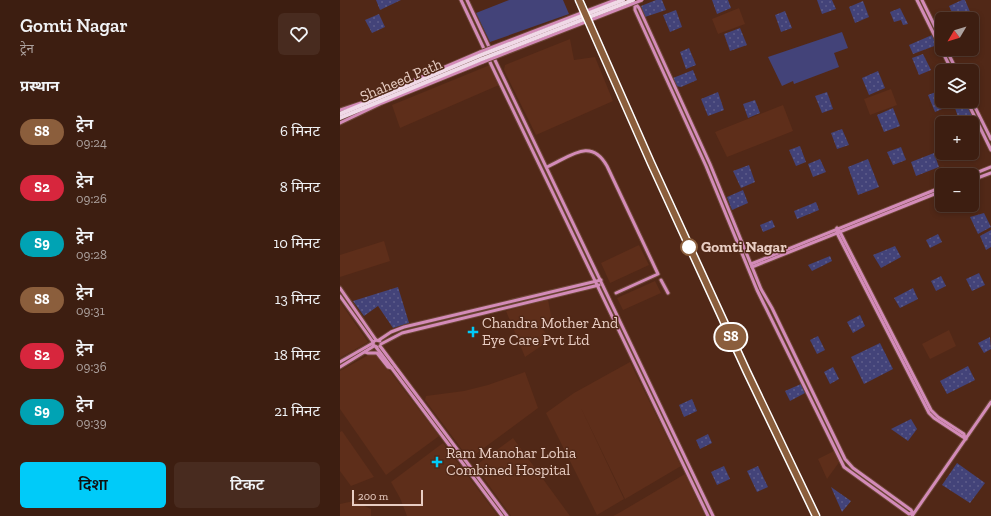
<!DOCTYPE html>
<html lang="hi">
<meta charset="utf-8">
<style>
:root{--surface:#3d1e11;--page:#482b1f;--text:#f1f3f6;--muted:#ada29f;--line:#563c31;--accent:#00cbf9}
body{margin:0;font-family:"Zilla Slab","Noto Sans Devanagari",serif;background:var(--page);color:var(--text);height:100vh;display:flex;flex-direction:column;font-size:15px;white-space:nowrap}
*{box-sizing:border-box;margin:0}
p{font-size:13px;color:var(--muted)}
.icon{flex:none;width:22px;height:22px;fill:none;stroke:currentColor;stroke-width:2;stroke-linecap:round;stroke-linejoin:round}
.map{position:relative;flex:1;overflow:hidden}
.details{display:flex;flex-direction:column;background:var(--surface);width:340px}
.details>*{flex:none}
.badge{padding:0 8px;border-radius:13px;font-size:14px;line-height:26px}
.needle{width:26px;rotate:232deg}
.fabs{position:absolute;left:595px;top:12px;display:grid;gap:8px}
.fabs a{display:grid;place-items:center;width:44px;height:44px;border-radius:6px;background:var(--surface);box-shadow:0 2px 6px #0003,0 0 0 1px var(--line);font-size:20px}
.scale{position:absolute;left:12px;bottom:10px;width:71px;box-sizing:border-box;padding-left:4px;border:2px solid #e8cdc3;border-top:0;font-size:11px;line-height:14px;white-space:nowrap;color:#e8cdc3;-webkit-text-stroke:3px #512817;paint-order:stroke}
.map>.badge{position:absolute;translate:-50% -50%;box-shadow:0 0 0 2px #fff}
h2{padding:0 20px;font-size:15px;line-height:36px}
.round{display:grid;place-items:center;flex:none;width:42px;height:42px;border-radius:6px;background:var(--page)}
.head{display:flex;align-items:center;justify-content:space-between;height:68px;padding:0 20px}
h1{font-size:19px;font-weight:600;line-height:30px}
.button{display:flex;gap:8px;margin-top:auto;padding:8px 20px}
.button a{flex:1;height:46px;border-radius:6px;background:var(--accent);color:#111;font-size:16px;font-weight:600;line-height:46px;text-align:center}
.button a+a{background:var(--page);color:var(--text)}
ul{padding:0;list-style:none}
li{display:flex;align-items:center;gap:12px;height:56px;padding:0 20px}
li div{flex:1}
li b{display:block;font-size:15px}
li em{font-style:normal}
li .badge{min-width:44px;font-weight:700;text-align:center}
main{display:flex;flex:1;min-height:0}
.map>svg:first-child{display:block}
.built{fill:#5e2e1a}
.green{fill:#434379}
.park{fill:url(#park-dots)}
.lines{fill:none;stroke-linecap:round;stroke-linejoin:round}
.secondary-casing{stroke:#6c4636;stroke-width:5}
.highway-casing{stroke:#6c4636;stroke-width:6}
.secondary{stroke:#d38bb8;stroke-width:3}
.highway{stroke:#f0d9e7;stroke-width:4}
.rail{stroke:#c3a599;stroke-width:1;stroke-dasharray:2 4;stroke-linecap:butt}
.secondary-bridge-casing{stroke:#6c4636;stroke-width:5;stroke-linecap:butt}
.highway-bridge-casing{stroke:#6c4636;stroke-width:6;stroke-linecap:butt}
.secondary-bridge{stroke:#d38bb8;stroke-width:3}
.highway-bridge{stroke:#f0d9e7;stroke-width:4}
.line-casing{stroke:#fff;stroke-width:9}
.line{stroke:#8b5e3c;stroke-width:6}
.stop-dot{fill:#fff;stroke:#8b5e3c;stroke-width:2}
.poi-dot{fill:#00cbf9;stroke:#512817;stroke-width:1.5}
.labels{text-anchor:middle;stroke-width:3;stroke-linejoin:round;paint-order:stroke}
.street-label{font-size:15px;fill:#e8cdc3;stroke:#512817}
.stop-label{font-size:15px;font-weight:bold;fill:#e8cdc3;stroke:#512817;text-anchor:start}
.poi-label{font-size:15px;fill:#e8cdc3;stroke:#512817;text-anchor:start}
</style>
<main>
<section class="details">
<div class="head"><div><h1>Gomti Nagar</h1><p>ट्रेन</p></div><a class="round"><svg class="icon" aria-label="heart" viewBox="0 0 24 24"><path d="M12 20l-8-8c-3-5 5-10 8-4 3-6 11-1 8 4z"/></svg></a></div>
<h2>प्रस्थान</h2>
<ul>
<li><span class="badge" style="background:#8b5e3c;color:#fff">S8</span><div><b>ट्रेन</b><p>09:24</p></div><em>6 मिनट</em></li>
<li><span class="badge" style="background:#d7263d;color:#fff">S2</span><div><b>ट्रेन</b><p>09:26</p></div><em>8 मिनट</em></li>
<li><span class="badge" style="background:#00a3b4;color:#fff">S9</span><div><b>ट्रेन</b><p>09:28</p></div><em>10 मिनट</em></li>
<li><span class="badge" style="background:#8b5e3c;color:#fff">S8</span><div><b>ट्रेन</b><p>09:31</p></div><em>13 मिनट</em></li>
<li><span class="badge" style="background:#d7263d;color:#fff">S2</span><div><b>ट्रेन</b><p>09:36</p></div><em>18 मिनट</em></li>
<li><span class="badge" style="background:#00a3b4;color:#fff">S9</span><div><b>ट्रेन</b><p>09:39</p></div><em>21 मिनट</em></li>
</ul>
<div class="button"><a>दिशा</a><a>टिकट</a></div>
</section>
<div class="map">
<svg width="651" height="516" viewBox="0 0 651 516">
<defs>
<pattern id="park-dots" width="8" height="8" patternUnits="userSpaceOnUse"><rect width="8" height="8" fill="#434379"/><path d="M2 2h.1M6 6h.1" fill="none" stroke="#5e5d8a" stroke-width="1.8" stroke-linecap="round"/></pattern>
</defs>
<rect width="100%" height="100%" fill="#512817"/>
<g class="built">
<polygon points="399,8 405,24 378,34 372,19"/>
<polygon points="230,39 234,60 255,57 273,101 196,135 164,70 165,65"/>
<polygon points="150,65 159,85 60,128 52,105"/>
<polygon points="551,89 557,105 530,115 524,99"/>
<polygon points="443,105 453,131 387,157 375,132"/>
<polygon points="44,241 50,261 0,277 0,255"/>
<polygon points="299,245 309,265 270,283 261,263"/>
<polygon points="315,281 321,293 283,310 277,298"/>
<polygon points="208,299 212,322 202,328 210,340 185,357 166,311"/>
<polygon points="0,302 28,342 0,358"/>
<polygon points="609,330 616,346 590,359 582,344"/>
<polygon points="32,353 36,353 99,436 46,475 0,409 0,371"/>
<polygon points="290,362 341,466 285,499 240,406 284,499 257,515 206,413 234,393"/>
<polygon points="185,372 198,408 129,459 85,400 86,396 124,391 148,385"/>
<polygon points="2,431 34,477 11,486 0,471 0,432"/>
<polygon points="173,438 230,516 171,516 135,466"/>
<polygon points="103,443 158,516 67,516 60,498 51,482"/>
<polygon points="494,451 500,461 487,479 478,459"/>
<polygon points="345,474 365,516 273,516 279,513"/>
<polygon points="14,501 31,509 31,516 0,516 0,504"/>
</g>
<g class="green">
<polygon points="169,0 223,0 229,14 150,42 136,13"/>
<polygon points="502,32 508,48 494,53 499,67 454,84 453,81 442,86 428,57"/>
</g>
<g class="park">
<polygon points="36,0 61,0 40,10"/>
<polygon points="316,0 322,0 326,10 305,17 301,6"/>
<polygon points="372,0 388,0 391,8 377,14"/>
<polygon points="477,0 492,0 496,9 482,14"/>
<polygon points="622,0 625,0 631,14 615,19 609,6"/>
<polygon points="523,1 529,17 515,23 509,7"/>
<polygon points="560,8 568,24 563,25 561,20 554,22 550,12"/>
<polygon points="336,10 342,27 330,32 323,15"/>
<polygon points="445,11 452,28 441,32 435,15"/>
<polygon points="39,14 45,27 32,33 25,20"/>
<polygon points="400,28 407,45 390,51 384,34"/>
<polygon points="592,35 597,45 573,54 569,45"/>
<polygon points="349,48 356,65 346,69 340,52"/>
<polygon points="583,54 591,70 579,75 572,58"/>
<polygon points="353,70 357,80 341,87 336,86 333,78"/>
<polygon points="538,71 545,88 529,95 522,78"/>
<polygon points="601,90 602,101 607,101 609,106 595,112 588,95"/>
<polygon points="378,92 384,110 368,116 361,99"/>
<polygon points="487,92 493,109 482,113 475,96"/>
<polygon points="415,100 420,113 408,118 403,104"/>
<polygon points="626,104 632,115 619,120 615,108"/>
<polygon points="553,108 560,126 544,132 537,115"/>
<polygon points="502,129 509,145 497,149 491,133"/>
<polygon points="460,146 466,162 456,166 449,150"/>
<polygon points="561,147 566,160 553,165 547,152"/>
<polygon points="594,153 599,167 576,176 571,162"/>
<polygon points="612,153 632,153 633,155 615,161"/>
<polygon points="480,159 486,172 473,177 468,164"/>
<polygon points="528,159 539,187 518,195 508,167"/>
<polygon points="409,165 415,182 401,188 393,171"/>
<polygon points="403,190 408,203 392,210 387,197"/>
<polygon points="476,202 479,210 457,219 454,211"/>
<polygon points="644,213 651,227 638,234 630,217"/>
<polygon points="432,220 435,227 423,232 420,225"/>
<polygon points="651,230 651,247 646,250 640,236"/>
<polygon points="598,234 602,242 590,248 586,240"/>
<polygon points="555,246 561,257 541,268 533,255"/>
<polygon points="490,256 492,261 472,271 468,265"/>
<polygon points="639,273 645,285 632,291 626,279"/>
<polygon points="601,276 606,286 596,291 591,281"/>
<polygon points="58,287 69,323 53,328 38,306 24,316 13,301"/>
<polygon points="573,288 578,299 560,308 554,298"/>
<polygon points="520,315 525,326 513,333 507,322"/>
<polygon points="478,336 485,350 477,354 470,340"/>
<polygon points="650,337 651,349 644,353 638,343"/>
<polygon points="540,343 553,369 524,384 511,357"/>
<polygon points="628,366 635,380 607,394 600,381"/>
<polygon points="493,367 499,379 490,384 484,372"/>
<polygon points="461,384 465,393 450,401 445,391"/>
<polygon points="352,399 357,411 344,417 339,405"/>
<polygon points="571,419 577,429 568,441 551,429"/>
<polygon points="368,434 372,443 360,449 356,440"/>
<polygon points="617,463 645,483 630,503 602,485"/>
<polygon points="384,466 390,479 377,485 371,472"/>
<polygon points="418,466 428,487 417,492 407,471"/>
<polygon points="491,487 511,501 502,512"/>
</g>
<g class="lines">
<defs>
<g id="secondary">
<polyline points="121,0 145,51"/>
<polyline points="127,0 151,51"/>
<polyline points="577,0 612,71"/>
<polyline points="582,0 602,41"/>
<polyline points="294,2 299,8 370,164 421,289 432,308 505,459 513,468 571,510 573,513"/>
<polyline points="295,6 295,10 366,166 417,290 504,467 569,514 573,513"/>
<polyline points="606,49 617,71"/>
<polyline points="153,56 373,516"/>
<polyline points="148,58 368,516"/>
<polyline points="28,100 140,52"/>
<polyline points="627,101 651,150"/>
<polyline points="632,101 651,139"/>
<polyline points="0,110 21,103"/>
<polyline points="0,123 42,103 143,62"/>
<path d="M207,167C231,156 251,137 267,166L318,274L276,293"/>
<polyline points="631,175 651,167"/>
<polyline points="632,180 651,173"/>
<polyline points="497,228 497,233 589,413 594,418 626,439"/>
<polyline points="497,228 500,232 591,410 598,417 624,434 625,438"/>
<polyline points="411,264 602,187"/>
<polyline points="412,267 602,191"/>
<polyline points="321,280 328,293"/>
<polyline points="0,288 36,340"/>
<polyline points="0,296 33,342 33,345 37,347"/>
<polyline points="39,340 51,332 64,327 261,280"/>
<polyline points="33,342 36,340 40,341"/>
<polyline points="41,344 62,333 259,285"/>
<polyline points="40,346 167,516"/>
<polyline points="36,347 162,516"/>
<polyline points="25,352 28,353 37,353 48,367 52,368"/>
<polyline points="0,362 33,343"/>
<polyline points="0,367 34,346"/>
<polyline points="572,516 651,402"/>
</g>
<g id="highway">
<polyline points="0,114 141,55"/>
<polyline points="0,118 142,59"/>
</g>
</defs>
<use href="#secondary" class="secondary-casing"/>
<use href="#highway" class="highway-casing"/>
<use href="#secondary" class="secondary"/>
<use href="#highway" class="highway"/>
<polyline class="rail" points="239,0 311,163 407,372 476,516"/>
<defs>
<g id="secondary-bridge">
<polyline points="140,52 275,0"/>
<polyline points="143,62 302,0"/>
</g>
<g id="highway-bridge">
<polyline points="141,55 283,0"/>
<polyline points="142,59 293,0"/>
</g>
</defs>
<use href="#secondary-bridge" class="secondary-bridge-casing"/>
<use href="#highway-bridge" class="highway-bridge-casing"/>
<use href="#secondary-bridge" class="secondary-bridge"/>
<use href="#highway-bridge" class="highway-bridge"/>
</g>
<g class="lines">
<defs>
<polyline id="line" points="239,0 311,163 407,372 476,516"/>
</defs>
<use href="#line" class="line-casing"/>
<use href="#line" class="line"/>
</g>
<circle class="stop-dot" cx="349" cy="247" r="8"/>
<g class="poi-dot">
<path d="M131 326h4v4h4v4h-4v4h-4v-4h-4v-4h4z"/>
<path d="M95 456h4v4h4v4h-4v4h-4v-4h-4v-4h4z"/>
</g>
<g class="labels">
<g class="street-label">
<text transform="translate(61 80) rotate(-23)" y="5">Shaheed Path</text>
</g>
<g class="stop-label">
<text x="361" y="252">Gomti Nagar</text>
</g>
<g class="poi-label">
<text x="142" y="328">Chandra Mother And<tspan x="142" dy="17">Eye Care Pvt Ltd</tspan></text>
<text x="106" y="458">Ram Manohar Lohia<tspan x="106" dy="17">Combined Hospital</tspan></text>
</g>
</g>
</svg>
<div class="fabs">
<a><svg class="needle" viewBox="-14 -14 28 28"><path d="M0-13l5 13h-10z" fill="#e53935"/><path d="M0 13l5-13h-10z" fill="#ada29f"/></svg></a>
<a><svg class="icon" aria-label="layers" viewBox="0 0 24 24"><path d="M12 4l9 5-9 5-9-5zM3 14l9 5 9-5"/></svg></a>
<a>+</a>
<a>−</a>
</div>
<div class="scale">200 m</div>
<b class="badge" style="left:391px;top:337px;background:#8b5e3c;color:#fff">S8</b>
</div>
</main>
